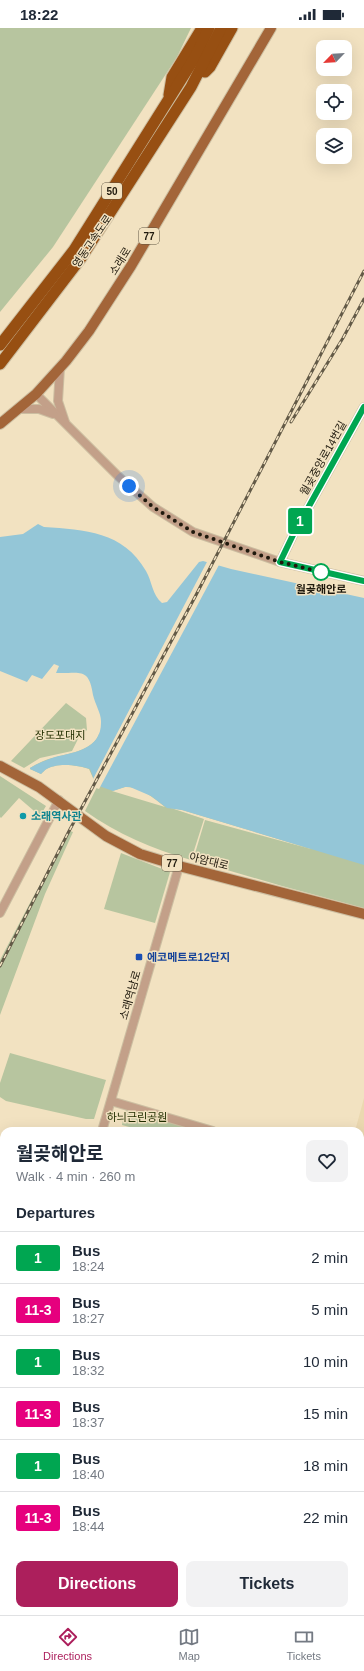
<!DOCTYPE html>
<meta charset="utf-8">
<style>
:root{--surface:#fff;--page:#f2f2f3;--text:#1f2937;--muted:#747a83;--line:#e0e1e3;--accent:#ac1f5c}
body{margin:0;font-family:Helvetica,"Noto Sans KR",sans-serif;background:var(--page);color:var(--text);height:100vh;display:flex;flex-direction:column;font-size:15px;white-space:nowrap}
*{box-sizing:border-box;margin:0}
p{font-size:13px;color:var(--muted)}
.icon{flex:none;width:22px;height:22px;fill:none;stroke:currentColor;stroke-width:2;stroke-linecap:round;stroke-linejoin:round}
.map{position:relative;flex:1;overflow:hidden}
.drawer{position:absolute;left:0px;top:1099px;width:364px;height:488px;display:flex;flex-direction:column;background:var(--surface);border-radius:12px 12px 0 0;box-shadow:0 4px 16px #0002}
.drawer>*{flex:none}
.badge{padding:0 8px;border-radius:3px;font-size:14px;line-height:26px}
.needle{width:26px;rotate:245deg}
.fabs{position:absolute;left:316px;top:12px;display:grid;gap:8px}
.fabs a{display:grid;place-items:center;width:36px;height:36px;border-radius:8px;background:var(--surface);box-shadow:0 4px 16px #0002;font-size:20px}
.you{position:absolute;width:20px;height:20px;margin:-10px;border:3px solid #fff;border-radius:50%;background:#1a73e8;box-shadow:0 0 0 6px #1a73e833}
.map>.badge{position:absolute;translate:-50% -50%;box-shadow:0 0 0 2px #fff}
h2{padding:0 16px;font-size:15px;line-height:36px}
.round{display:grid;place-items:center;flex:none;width:42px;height:42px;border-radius:8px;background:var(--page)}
.headline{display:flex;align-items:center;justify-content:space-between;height:68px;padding:0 16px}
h1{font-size:19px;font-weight:700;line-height:30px}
.cta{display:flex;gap:8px;margin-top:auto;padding:8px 16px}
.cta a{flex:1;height:46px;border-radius:8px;background:var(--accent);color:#fff;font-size:16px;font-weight:700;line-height:46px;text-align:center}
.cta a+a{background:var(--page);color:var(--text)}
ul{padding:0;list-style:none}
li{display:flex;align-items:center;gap:12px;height:52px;padding:0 16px;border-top:1px solid var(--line)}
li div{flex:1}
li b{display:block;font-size:15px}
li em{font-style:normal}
li .badge{min-width:44px;font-weight:700;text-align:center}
.status{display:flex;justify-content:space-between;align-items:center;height:28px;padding:0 20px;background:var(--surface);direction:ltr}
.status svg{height:11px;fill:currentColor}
.tabs{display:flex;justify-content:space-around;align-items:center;height:56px;border-top:1px solid var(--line);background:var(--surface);font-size:11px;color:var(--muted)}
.tabs a{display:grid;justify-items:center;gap:2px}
.tabs .selected{color:var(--accent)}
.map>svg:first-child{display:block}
.built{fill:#ebd8b0}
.green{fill:#b7c59f;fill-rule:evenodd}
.water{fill:#94c6d7}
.pier{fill:#f2e2c1}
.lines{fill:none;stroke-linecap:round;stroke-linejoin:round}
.minor-casing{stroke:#ccbea1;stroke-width:10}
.major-casing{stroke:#ccbea1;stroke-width:12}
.highway-casing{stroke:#ccbea1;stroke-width:13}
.minor{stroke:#c3a089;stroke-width:8}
.major{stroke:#a36539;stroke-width:10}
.highway{stroke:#974f12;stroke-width:11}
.rail-casing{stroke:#635a47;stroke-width:3}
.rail{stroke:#f2e2c1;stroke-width:1.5;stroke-dasharray:4.5;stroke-linecap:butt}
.line-casing{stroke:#fff;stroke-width:9}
.line{stroke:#00a651;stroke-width:6}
.walk{stroke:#1f190d;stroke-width:4;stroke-dasharray:0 7.2}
.stop-dot{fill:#fff;stroke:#00a651;stroke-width:2}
.culture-dot{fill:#0f9aa8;stroke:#f2e2c1;stroke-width:1.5}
.transit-dot{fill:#1a4fb4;stroke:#f2e2c1;stroke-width:1.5}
.labels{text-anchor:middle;stroke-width:3;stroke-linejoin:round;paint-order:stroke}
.shield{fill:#f2e2c1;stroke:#5e5543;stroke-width:1}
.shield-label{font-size:10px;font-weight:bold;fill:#1f190d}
.street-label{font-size:11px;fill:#1f190d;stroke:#f2e2c1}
.stop-label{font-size:11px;font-weight:bold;fill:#1f190d;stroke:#f2e2c1}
.park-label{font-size:11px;fill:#222f01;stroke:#f2e2c1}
.culture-label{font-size:11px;font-weight:bold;fill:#0d838f;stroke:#f2e2c1;text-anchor:start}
.transit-label{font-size:11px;font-weight:bold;fill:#164399;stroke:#f2e2c1;text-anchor:start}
</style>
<div class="status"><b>18:22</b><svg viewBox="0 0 49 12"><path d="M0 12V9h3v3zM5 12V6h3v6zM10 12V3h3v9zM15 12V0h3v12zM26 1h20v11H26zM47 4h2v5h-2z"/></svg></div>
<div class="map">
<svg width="364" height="1587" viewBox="0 0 364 1587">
<rect width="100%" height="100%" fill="#f2e2c1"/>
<g class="built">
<polygon points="364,1070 364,1135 360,1134 360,1103 355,1103"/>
<polygon points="360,1157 364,1159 364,1239 360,1237"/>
</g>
<g class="green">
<polygon points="0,0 191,0 177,29 53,219 0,284"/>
<polygon points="66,675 86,690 87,702 79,709 72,723 40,730 24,740 11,733"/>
<path d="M99,706L364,787V880L282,858L193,832L205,792L311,821L182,782L171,780L204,791L191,832C153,821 117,806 85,783L97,759L89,741C78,737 56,734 45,742C44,743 42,745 41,746L30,741V740C38,735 47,731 56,729C71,725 93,722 99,706ZM125,759C140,758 154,770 165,779L112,763Z"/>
<polygon points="0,748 46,778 40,788 19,770 1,790 0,789"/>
<polygon points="70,803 73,804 45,866 0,987 0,932 31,873"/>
<polygon points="121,825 170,844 155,895 104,881"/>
<polygon points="10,1025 106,1052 94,1091 86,1091 6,1073 0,1069 0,1055"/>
<polygon points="127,1074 226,1103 144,1103 122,1097"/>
<polygon points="0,1437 4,1445 4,1557 0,1558"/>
<polygon points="52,1583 131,1583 138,1587 57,1587"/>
</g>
<path class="water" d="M38,496L44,499C85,502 123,503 146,543C152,553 152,567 162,575L167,574L199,534L203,533L231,541L364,570V837L182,782L167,780L151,768L130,759H125L113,763L96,757L90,741C78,737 56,734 45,742C44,743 42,745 41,746L30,741V740C38,735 47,732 55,729C76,724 102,721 101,693C101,685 95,676 93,667C89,638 79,646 56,645L59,638L54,636L42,651L32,647L27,654L0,643V509L23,506Z"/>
<polygon class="pier" points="208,532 220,535 99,761 96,760 92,753"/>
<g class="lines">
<defs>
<g id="minor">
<polyline points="60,340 58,373 65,394"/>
<polyline points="36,366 118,448 153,479 193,504 280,534 364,553"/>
<polyline points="19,381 39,381 53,386"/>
<polyline points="280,534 293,507 364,379"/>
<polyline points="0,885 59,772"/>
<polyline points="111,1073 213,1103"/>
<polyline points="102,1103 179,838"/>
<polyline points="360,1147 364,1148"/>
<polyline points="0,1272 4,1273"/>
<polyline points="360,1381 364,1382"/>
<polyline points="0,1397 4,1397"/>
</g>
<g id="major">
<polyline points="0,396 36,366 66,333 89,303 131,238 271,0"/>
<polyline points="0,738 39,759 106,808 140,826 179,838 364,886"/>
<polyline points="360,1441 364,1427"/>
<polyline points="0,1569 4,1572"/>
<polyline points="17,1583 21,1587"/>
<polyline points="317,1587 318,1583"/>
</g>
<g id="highway">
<polyline points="205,44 210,39 232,0"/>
<polyline points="169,67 172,49 202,0"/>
<polyline points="0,317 74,222 194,31 209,0"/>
<polyline points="0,336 81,230 191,59 221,0"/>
</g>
</defs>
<use href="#minor" class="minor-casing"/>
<use href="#major" class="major-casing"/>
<use href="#highway" class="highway-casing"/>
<use href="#minor" class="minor"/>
<use href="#major" class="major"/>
<use href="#highway" class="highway"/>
<defs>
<g id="rail">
<polyline points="291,394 343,310 364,271"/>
<polyline points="0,938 68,805 195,569 364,243"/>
<polyline points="0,1546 4,1552"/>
<polyline points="21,1583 24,1587"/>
</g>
</defs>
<use href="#rail" class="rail-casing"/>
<use href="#rail" class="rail"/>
</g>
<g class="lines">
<defs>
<polyline id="line" points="364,379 293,507 280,534 364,553"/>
</defs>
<use href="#line" class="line-casing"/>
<use href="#line" class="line"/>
<polyline class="walk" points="129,458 153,479 193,504 280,534 325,545 321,544"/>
</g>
<circle class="stop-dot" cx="321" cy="544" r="8"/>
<circle class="culture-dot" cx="23" cy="788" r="4"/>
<rect class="transit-dot" x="135" y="925" width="8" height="8" rx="2"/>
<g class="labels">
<g class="shield">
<rect x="102" y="155" width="20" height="16" rx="3"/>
<rect x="139" y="200" width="20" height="16" rx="3"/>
<rect x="162" y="827" width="20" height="16" rx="3"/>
</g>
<g class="shield-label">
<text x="112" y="167">50</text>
<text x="149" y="212">77</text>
<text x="172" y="839">77</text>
</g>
<g class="street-label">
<text transform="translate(92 213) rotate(-56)" y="4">영동고속도로</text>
<text transform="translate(120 233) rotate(-58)" y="4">소래로</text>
<text transform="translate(323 430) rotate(-61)" y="4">월곶중앙로14번길</text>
<text transform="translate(209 833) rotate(14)" y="4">아암대로</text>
<text transform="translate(130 967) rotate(-74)" y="4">소래역남로</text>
</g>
<g class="stop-label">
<text x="321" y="565">월곶해안로</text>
</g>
<g class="park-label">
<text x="60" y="711">장도포대지</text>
<text x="137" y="1093">하늬근린공원</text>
</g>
<g class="culture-label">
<text x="31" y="792">소래역사관</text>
</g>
<g class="transit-label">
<text x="147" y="933">에코메트로12단지</text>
</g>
</g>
</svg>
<div class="fabs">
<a><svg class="needle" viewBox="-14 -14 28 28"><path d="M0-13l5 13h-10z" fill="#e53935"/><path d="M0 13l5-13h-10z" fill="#747a83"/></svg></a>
<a><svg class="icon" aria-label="locate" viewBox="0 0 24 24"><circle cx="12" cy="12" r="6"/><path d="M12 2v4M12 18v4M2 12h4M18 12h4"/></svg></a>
<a><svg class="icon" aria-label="layers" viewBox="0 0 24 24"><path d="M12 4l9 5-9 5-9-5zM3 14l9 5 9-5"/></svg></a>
</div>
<div class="you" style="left:129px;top:458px"></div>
<b class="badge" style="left:300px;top:493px;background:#00a651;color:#fff">1</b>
<section class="drawer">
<div class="headline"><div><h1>월곶해안로</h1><p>Walk · 4 min · 260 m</p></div><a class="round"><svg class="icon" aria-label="heart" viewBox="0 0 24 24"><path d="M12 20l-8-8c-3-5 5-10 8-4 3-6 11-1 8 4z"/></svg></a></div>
<h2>Departures</h2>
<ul>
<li><span class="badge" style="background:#00a651;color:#fff">1</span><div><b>Bus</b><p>18:24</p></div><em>2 min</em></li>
<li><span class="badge" style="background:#e6007e;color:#fff">11-3</span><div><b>Bus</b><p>18:27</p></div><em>5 min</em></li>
<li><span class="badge" style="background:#00a651;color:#fff">1</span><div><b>Bus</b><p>18:32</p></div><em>10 min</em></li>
<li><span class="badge" style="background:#e6007e;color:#fff">11-3</span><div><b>Bus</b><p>18:37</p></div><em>15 min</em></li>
<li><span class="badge" style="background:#00a651;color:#fff">1</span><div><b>Bus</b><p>18:40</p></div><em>18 min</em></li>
<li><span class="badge" style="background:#e6007e;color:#fff">11-3</span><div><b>Bus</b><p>18:44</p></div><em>22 min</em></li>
</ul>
<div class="cta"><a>Directions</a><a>Tickets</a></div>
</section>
</div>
<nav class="tabs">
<a class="selected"><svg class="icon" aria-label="directions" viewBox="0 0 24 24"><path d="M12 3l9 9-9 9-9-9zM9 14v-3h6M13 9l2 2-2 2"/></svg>Directions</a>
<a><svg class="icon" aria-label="map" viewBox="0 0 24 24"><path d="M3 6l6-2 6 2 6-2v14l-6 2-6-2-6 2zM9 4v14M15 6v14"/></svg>Map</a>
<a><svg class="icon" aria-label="tickets" viewBox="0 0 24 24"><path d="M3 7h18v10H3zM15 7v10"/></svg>Tickets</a>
</nav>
